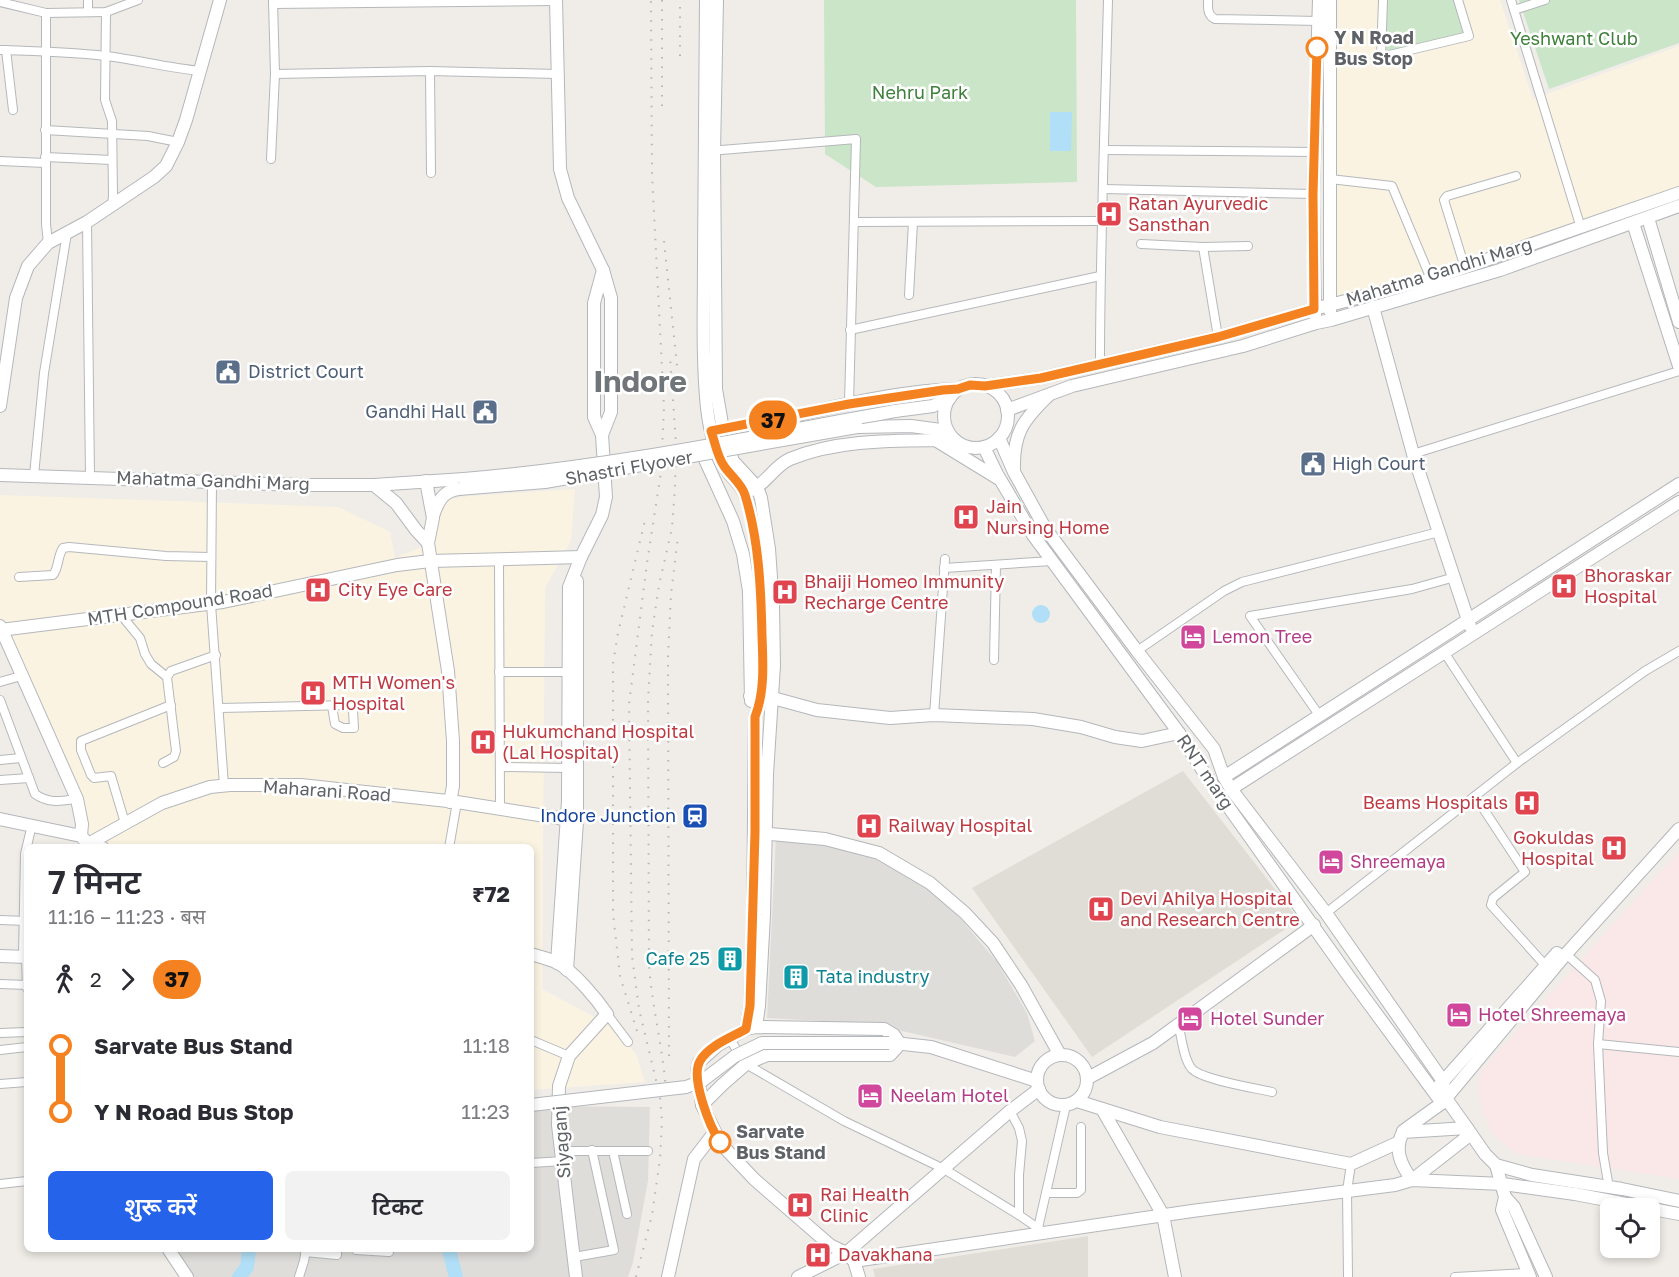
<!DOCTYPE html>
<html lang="hi">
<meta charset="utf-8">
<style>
:root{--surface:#fff;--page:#f2f2f3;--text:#2b2b33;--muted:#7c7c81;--accent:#2563eb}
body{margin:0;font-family:"Golos Text","Noto Sans Devanagari",sans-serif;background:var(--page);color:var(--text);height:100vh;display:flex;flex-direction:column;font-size:22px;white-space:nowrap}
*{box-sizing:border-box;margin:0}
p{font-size:20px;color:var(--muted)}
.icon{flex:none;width:33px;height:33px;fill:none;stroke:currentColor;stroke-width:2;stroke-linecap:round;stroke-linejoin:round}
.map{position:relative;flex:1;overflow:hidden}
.side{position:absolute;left:24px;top:844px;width:510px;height:408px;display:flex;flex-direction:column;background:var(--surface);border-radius:9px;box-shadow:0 3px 9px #0003}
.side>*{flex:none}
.badge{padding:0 12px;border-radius:20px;font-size:21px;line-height:39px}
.controls{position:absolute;left:1600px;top:1198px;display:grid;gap:12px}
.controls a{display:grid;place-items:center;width:60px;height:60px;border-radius:9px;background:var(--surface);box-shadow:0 3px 9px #0003;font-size:30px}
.map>.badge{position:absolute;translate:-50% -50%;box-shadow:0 0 0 3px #fff}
.legs{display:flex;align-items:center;gap:9px;height:66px;padding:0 24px;font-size:20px}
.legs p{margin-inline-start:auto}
.overview{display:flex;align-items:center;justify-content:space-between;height:102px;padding:0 24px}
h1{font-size:33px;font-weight:600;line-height:45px}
.action{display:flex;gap:12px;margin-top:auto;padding:12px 24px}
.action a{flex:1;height:69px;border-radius:9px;background:var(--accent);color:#fff;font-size:24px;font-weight:600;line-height:69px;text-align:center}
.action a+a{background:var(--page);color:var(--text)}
ul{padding:0 24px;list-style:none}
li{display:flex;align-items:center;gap:21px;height:66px;font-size:22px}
li i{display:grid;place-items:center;width:9px;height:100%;margin:0 8px;background:currentColor}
li i::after{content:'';width:15px;height:15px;margin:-8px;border:4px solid;border-radius:50%;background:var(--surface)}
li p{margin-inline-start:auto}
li:first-child i{background:linear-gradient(#0000 50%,currentColor 0)}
li:last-child i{background:linear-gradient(currentColor 50%,#0000 0)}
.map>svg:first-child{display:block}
.commercial{fill:#fbf3e2}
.industrial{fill:#dfddda}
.education{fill:#e0dcd6}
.medical{fill:#fae7e7}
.green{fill:#cae5c7}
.water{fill:#b1dff7}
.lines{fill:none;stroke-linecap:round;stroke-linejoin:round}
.river{stroke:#b1dff7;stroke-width:14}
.street-casing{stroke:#b5b8bb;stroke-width:10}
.secondary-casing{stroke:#b4b7bb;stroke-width:14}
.street{stroke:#fff;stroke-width:8}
.secondary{stroke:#fff;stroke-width:12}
.rail{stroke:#b5b6b7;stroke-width:2;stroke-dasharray:1.5 8;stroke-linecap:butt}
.secondary-bridge-casing{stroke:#b4b7bb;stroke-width:14;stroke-linecap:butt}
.secondary-bridge{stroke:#fff;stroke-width:12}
.line-1-casing{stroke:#fff;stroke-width:14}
.line-1{stroke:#f58220;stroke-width:9}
.stop-1-dot{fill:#fff;stroke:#f58220;stroke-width:3}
.labels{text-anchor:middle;stroke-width:5;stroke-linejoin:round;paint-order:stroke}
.stop-label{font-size:18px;font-weight:bold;fill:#5f6367;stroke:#fff;text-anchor:start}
.park-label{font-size:18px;fill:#40803d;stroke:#fff}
.health-label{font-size:18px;fill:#be3a42;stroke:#fff;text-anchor:start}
.street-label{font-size:18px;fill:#5f6367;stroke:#fff}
.service-label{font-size:18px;fill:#4e5e75;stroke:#fff;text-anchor:start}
.hotel-label{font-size:18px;fill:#b23c85;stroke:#fff;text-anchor:start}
.transit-label{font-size:18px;fill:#164399;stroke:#fff;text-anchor:end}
.culture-label{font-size:18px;fill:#0d838f;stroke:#fff;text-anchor:end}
.town-label{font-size:30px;font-weight:bold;fill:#707579;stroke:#fff}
</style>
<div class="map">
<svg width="1679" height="1277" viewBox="0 0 1679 1277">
<rect width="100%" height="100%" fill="#f0ede8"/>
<g class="commercial">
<polygon points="1338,0 1500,0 1533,99 1679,46 1679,195 1526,249 1332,301"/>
<polygon points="575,489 571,541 545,588 542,989 611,1026 636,1054 645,1082 531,1090 531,848 103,847 79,823 0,629 0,495 338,507 390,532 395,558 426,545 426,511 432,502 470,496"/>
</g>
<g class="industrial">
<polygon points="776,836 823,843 869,856 927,885 959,917 997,962 1027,1013 1035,1041 1015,1057 889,1028 859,1023 767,1018"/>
<polygon points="531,1106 650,1107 648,1181 633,1262 628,1277 194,1277 177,1250 531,1250"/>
</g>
<g class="education">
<polygon points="1183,771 1299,920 1092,1057 972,888"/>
<polygon points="1088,1236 1088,1277 875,1277 873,1269"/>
</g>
<polygon class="medical" points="1679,851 1679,1179 1517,1154 1493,1134 1482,1110 1478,1087 1481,1071"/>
<g class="green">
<polygon points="824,0 1076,0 1077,182 876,187 825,154"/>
<polygon points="1383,0 1458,0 1469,36 1381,57"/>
<polygon points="1519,0 1679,0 1679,43 1549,89"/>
</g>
<g class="water">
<polygon points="1050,112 1072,112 1071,151 1050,151"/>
<circle cx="1041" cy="614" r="9"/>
</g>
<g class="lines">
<g class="river">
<polyline points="449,1250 456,1277"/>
<polyline points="239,1277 247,1267 249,1250"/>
</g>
<defs>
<g id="street">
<path d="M1208,0C1208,8 1207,15 1215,19L1318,21"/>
<polyline points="1383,0 1381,57 1469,36 1458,0"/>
<polyline points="1511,0 1581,228"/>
<polyline points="0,2 46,13 106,12 138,0"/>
<polyline points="273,4 556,1"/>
<polyline points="1514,10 1545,0"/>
<polyline points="88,12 88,0"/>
<polyline points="106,12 105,100 112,121 113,195 112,206"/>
<polyline points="46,13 46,224 48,243"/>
<path d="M0,50C35,51 71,52 106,56C138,60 169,68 201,71"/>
<polyline points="6,50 13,110"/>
<polyline points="430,71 431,173"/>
<polyline points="275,74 430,71 557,74"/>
<polyline points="45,130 148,136 178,142"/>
<polyline points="1104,150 1314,152"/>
<polyline points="709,151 856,139 849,404"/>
<polyline points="45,157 112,160"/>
<polyline points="271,159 275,74 273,1"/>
<polyline points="0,161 45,163"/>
<polyline points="1330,179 1392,186 1431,279"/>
<polyline points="1104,189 1313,194"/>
<polyline points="87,222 90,477"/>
<polyline points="854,222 1101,221"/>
<polyline points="1141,244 1203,247 1248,246"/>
<polyline points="1203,247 1218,337"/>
<polyline points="1465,268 1444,200 1447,196 1516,176"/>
<polyline points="909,295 913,222"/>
<polyline points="850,330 1100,276"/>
<path d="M1100,364C1100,242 1105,121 1108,0"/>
<polyline points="1413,454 1679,371"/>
<polyline points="34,475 44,373 67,233"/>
<polyline points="212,481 211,604 224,786"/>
<polyline points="499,560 500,808"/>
<polyline points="944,568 1052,561"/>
<path d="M19,577L53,575C59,568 57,557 63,548L69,547L166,556L210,557"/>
<polyline points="121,615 140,638 145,654 151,664 167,677"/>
<polyline points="1137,651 1224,591 1242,582 1439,532"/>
<polyline points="1444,652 1517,763"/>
<polyline points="994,660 996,565"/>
<polyline points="499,672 569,672"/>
<polyline points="0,682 21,676"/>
<path d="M0,700L35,794C49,804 61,801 77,799"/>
<polyline points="219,708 348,705 353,710 354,728 343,728 335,724 332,706"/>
<polyline points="934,715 945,559"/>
<polyline points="1319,715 1250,616 1412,589 1455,577"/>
<polyline points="0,760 21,758"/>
<polyline points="163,763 174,757 176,751 167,677 171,671 216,655"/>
<polyline points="501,767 568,768"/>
<polyline points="0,780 29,778"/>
<polyline points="1475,796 1525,872 1493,898 1491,905 1545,965"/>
<polyline points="125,823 111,776 94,778 91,775 81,750 81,741 171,705"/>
<polyline points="449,848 457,802"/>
<polyline points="1326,913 1517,763 1645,671 1679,651"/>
<polyline points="0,920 27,921"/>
<polyline points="1566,954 1595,980 1601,1001 1598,1044 1603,1153 1609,1188"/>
<polyline points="23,957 25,854 32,825"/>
<polyline points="26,957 27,988"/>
<polyline points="0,984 27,985"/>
<polyline points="607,1014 628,1042"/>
<path d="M1178,1024C1182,1037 1183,1059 1192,1069C1203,1080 1255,1088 1272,1092"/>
<polyline points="0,1033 27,1032"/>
<polyline points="729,1038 746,1064 844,1121 944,1169 1019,1215 1045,1233"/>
<polyline points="531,1040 569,1056"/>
<polyline points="1598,1044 1679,1052"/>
<polyline points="0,1050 27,1047"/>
<polyline points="0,1084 27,1082"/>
<polyline points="1010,1111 1019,1128 1022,1141 1019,1175 1019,1215"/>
<polyline points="561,1151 648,1151"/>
<polyline points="613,1151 627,1214"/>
<polyline points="531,1163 563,1161"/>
<polyline points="0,1184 27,1181"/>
<polyline points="1046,1193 1077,1193 1081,1190 1081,1127"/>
<polyline points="1038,1228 1066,1105"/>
<polyline points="356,1250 389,1252 389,1250"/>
<polyline points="305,1252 337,1255 337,1250"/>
<polyline points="574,1257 614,1250 592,1150"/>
<polyline points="299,1277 304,1261 306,1250"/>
<polyline points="1348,1277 1347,1191 1351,1164"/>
<polyline points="1455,1277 1528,1273"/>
</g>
<g id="secondary">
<polyline points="556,0 560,169 568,198 603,270 611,298 611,412 602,435"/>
<path d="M706,0C706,86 705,172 704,258C704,308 702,359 707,408C709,425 714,449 723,464C728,475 740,483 744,493C762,534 770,677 755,717L753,915L750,1006L746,1029"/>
<polyline points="717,0 714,152 716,389 723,430 733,461 757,487 761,498 769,549 773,606 774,665 767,774 764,915 759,1006 756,1027"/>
<polyline points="1648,218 1679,322"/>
<polyline points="1633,223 1679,366"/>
<polyline points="1373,307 1413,454 1470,626"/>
<polyline points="1330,311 1330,0"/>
<polyline points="1315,315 1313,194 1319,0"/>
<circle cx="976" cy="416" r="32"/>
<polyline points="985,386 1041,378 1218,337 1314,309 1431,279 1679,193"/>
<polyline points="0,406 16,298 28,266 48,243 87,222 154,177 166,166 178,142 186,120 220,0"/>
<polyline points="1007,410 1072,386 1243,346 1316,323 1331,320 1500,270 1679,206"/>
<polyline points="895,411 933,406 950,398"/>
<polyline points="857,427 911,426 948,431"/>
<path d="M717,430C798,419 877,391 959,389"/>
<polyline points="999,438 1014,472 1045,528 1137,651 1214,749 1224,777 1231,789 1326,913 1443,1081 1445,1097 1467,1128"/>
<polyline points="937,441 999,479"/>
<polyline points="984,447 997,474 1033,535 1179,733 1205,774 1350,978 1442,1103"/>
<polyline points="703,455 733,521 743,554 749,591 751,701"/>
<path d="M1014,469C1013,434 1023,420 1048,396"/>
<polyline points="0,475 299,485 374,485 464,479"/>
<polyline points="426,481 433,518 428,543 448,671 453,741 453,786 450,802"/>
<polyline points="374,485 396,503 416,530 428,543"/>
<path d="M751,490C765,485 774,466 790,459C841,438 901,441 955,440"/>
<path d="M433,516C438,501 443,491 459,489"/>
<polyline points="0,626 77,799 82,824 81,836"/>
<polyline points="0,630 223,602 397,565 430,561 581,557"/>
<polyline points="750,696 773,698 817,710 890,718 934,715 1033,719 1081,727 1115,737 1142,741 1179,733"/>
<polyline points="1224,777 1679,484"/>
<polyline points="1231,789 1679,502"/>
<polyline points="0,819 81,836 88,844 103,848"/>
<polyline points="760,833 825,839 879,853 930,883 965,913 993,943 1021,985 1060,1055"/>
<polyline points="88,844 162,803 210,787 230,785 301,785 457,802 577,821"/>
<path d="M531,954C540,957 550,959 558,963C575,973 596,998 607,1014L569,1056L559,1086L558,1125L576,1277"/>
<polyline points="0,956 27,957"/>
<polyline points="557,963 568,801 569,587 581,557 602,515 606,497 602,435 594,417 594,303 603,270"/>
<polyline points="567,970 577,821 577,581"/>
<polyline points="894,1043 931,1047 1037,1081"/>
<circle cx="1062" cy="1080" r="25"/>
<polyline points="1088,1078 1153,1043 1314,925"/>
<polyline points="1439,1086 1557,953"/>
<polyline points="1077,1101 1160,1127 1351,1164 1397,1143"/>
<polyline points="702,1105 722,1085 746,1064 767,1055 890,1055 900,1044"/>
<polyline points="1102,1109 1163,1215 1175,1277"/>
<polyline points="1403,1131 1442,1103 1566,954 1679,829"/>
<path d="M1471,1134L1412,1180C1400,1164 1394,1149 1403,1132L1467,1128L1485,1154L1496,1165L1532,1175L1622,1189L1679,1201"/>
<polyline points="1496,1165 1505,1197 1502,1210 1530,1277"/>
<polyline points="1505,1197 1514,1207 1546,1277"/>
<polyline points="169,1250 187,1277"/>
<polyline points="854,1261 1192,1211 1395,1185 1412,1180 1503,1184 1575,1194 1679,1214"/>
<polyline points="668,1277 694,1159 714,1133"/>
<polyline points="798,1277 846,1253 1010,1111 1039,1089"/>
<polyline points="859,1277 854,1261 846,1253 830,1245 754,1179 721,1144 702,1105 697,1070 699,1062 718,1045 746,1029 756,1027 884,1029 894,1035 900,1044"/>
</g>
</defs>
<use href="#street" class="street-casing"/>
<use href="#secondary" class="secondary-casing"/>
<use href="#street" class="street"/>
<use href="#secondary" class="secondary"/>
<g class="rail">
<polyline points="662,0 662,107"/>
<polyline points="680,56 680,0"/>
<polyline points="664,241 677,366"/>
<polyline points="637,1031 620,976 613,913 613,664 618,633 646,516"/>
<polyline points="669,1056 668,657 671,594 678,537"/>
<path d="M666,1091C663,1048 652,1007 649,965L648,701L652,632L659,585L672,528L675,487L676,444L670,356"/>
<polyline points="636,1277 652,1215 660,1159 662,1121 660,1097 639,1009 632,956 629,704 647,563 661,472 664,407 652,174 651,0"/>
</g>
<defs>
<g id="secondary-bridge">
<path d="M464,479C609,467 752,437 895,411"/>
<polyline points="459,489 545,482 857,427"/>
<polyline points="531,1105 686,1087 702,1081 735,1056 762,1043 889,1043"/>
</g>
</defs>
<use href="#secondary-bridge" class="secondary-bridge-casing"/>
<use href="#secondary-bridge" class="secondary-bridge"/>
</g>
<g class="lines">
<defs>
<path id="line-1" d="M720,1142C710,1127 690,1078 700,1061C708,1046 732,1037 746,1029L750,1006L755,832V717C765,691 763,663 762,636C761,589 759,540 745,495C742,484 730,475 724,466C717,456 715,442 711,431L849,404L943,390L958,389L970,385L985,386L1041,378L1218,337L1314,309L1313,194L1317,48"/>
</defs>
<use href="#line-1" class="line-1-casing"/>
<use href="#line-1" class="line-1"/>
</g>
<defs>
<symbol id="hospital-square" viewBox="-11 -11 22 22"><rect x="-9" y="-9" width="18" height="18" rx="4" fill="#e0444e" stroke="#fff"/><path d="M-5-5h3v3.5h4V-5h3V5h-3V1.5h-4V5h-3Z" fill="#fff"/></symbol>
<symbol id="civic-square" viewBox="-11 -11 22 22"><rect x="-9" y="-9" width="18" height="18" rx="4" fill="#5c6f8a" stroke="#fff"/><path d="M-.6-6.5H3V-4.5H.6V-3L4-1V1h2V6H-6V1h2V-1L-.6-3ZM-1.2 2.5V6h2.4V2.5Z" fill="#fff"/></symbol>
<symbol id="hotel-square" viewBox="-11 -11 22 22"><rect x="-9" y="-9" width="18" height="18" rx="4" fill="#d1479c" stroke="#fff"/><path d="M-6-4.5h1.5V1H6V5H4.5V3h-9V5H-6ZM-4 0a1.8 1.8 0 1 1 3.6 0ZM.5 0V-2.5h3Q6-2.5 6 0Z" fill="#fff"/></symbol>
<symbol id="station-square" viewBox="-11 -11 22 22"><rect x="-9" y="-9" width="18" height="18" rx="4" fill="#1a4fb4" stroke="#fff"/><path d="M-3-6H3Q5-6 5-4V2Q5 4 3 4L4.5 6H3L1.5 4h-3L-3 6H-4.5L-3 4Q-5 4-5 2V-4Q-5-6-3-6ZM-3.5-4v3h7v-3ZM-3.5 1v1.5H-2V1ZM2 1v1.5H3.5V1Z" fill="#fff"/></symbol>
<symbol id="building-square" viewBox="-11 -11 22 22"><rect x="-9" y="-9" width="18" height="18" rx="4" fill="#0f9aa8" stroke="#fff"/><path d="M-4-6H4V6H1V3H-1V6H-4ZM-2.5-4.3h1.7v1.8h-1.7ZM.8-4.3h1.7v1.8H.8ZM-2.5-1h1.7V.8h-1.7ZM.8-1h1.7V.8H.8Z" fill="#fff"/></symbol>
</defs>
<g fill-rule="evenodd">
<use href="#hospital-square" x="1094" y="199" width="30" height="30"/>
<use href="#civic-square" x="213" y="357" width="30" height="30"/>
<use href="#civic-square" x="470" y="397" width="30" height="30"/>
<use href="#civic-square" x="1298" y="449" width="30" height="30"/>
<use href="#hospital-square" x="951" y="502" width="30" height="30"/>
<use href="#hospital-square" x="1549" y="571" width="30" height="30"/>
<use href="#hospital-square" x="303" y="575" width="30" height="30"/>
<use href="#hospital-square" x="770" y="577" width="30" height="30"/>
<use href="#hotel-square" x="1178" y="622" width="30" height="30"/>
<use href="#hospital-square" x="298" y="678" width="30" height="30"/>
<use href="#hospital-square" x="468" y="727" width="30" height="30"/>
<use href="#hospital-square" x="1512" y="788" width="30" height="30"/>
<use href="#station-square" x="680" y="801" width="30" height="30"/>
<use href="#hospital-square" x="854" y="811" width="30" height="30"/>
<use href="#hospital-square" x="1599" y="833" width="30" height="30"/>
<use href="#hotel-square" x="1316" y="847" width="30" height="30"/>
<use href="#hospital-square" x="1086" y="894" width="30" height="30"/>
<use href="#building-square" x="715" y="944" width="30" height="30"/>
<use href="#building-square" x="781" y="962" width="30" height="30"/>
<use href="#hotel-square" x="1444" y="1000" width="30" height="30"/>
<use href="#hotel-square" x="1175" y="1004" width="30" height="30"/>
<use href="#hotel-square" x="855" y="1081" width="30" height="30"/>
<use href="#hospital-square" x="785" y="1190" width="30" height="30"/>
<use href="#hospital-square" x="803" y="1240" width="30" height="30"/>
</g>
<g class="stop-1-dot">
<circle cx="1317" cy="48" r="10"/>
<circle cx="720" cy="1142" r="10"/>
</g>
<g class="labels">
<g class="stop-label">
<text x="1334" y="44">Y N Road<tspan x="1334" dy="21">Bus Stop</tspan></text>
<text x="736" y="1138">Sarvate<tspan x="736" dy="21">Bus Stand</tspan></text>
</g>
<g class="park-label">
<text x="1574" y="45">Yeshwant Club</text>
<text x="920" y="99">Nehru Park</text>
</g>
<g class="health-label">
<text x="1128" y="210">Ratan Ayurvedic<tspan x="1128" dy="21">Sansthan</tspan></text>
<text x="986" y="513">Jain<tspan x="986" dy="21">Nursing Home</tspan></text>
<text x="1584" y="582">Bhoraskar<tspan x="1584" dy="21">Hospital</tspan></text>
<text x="804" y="588">Bhaiji Homeo Immunity<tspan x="804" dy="21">Recharge Centre</tspan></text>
<text x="338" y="596">City Eye Care</text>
<text x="332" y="689">MTH Women's<tspan x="332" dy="21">Hospital</tspan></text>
<text x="502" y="738">Hukumchand Hospital<tspan x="502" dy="21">(Lal Hospital)</tspan></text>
<text x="1508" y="809" text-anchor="end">Beams Hospitals</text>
<text x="888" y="832">Railway Hospital</text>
<text x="1594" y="844" text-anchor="end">Gokuldas<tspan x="1594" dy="21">Hospital</tspan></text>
<text x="1120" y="905">Devi Ahilya Hospital<tspan x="1120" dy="21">and Research Centre</tspan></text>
<text x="820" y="1201">Rai Health<tspan x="820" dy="21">Clinic</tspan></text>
<text x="838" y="1261">Davakhana</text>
</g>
<g class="street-label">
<text transform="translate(1439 272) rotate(-17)" y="6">Mahatma Gandhi Marg</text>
<text transform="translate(629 468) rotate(-10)" y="6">Shastri Flyover</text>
<text transform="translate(213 481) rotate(2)" y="6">Mahatma Gandhi Marg</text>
<text transform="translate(180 605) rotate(-9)" y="6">MTH Compound Road</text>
<text transform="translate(1205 772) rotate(56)" y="6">RNT marg</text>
<text transform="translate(327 791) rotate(4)" y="6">Maharani Road</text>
<text transform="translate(562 1142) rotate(-94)" y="6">Siyaganj</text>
</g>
<g class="service-label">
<text x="248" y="378">District Court</text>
<text x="466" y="418" text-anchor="end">Gandhi Hall</text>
<text x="1332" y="470">High Court</text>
</g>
<g class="hotel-label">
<text x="1212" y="643">Lemon Tree</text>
<text x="1350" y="868">Shreemaya</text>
<text x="1478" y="1021">Hotel Shreemaya</text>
<text x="1210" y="1025">Hotel Sunder</text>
<text x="890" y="1102">Neelam Hotel</text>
</g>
<g class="transit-label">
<text x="676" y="822">Indore Junction</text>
</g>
<g class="culture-label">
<text x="710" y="965">Cafe 25</text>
<text x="816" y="983" text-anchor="start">Tata industry</text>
</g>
<g class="town-label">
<text x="640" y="392">Indore</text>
</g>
</g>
</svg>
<div class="controls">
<a><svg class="icon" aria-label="locate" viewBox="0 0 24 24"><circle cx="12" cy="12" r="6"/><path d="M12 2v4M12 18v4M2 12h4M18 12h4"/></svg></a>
</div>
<b class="badge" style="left:773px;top:420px;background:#f58220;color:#111">37</b>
<section class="side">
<div class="overview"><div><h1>7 मिनट</h1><p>11:16 – 11:23 · बस</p></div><b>₹72</b></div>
<div class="legs"><svg class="icon" aria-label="walk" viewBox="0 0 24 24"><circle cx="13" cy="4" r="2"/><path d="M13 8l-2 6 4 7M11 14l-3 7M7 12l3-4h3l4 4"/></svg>2<svg class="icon" aria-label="forward" viewBox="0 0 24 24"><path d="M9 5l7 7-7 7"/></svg><b class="badge" style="background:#f58220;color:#111">37</b></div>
<ul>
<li><i style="color:#f58220"></i><b>Sarvate Bus Stand</b><p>11:18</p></li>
<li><i style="color:#f58220"></i><b>Y N Road Bus Stop</b><p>11:23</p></li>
</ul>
<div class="action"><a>शुरू करें</a><a>टिकट</a></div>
</section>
</div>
